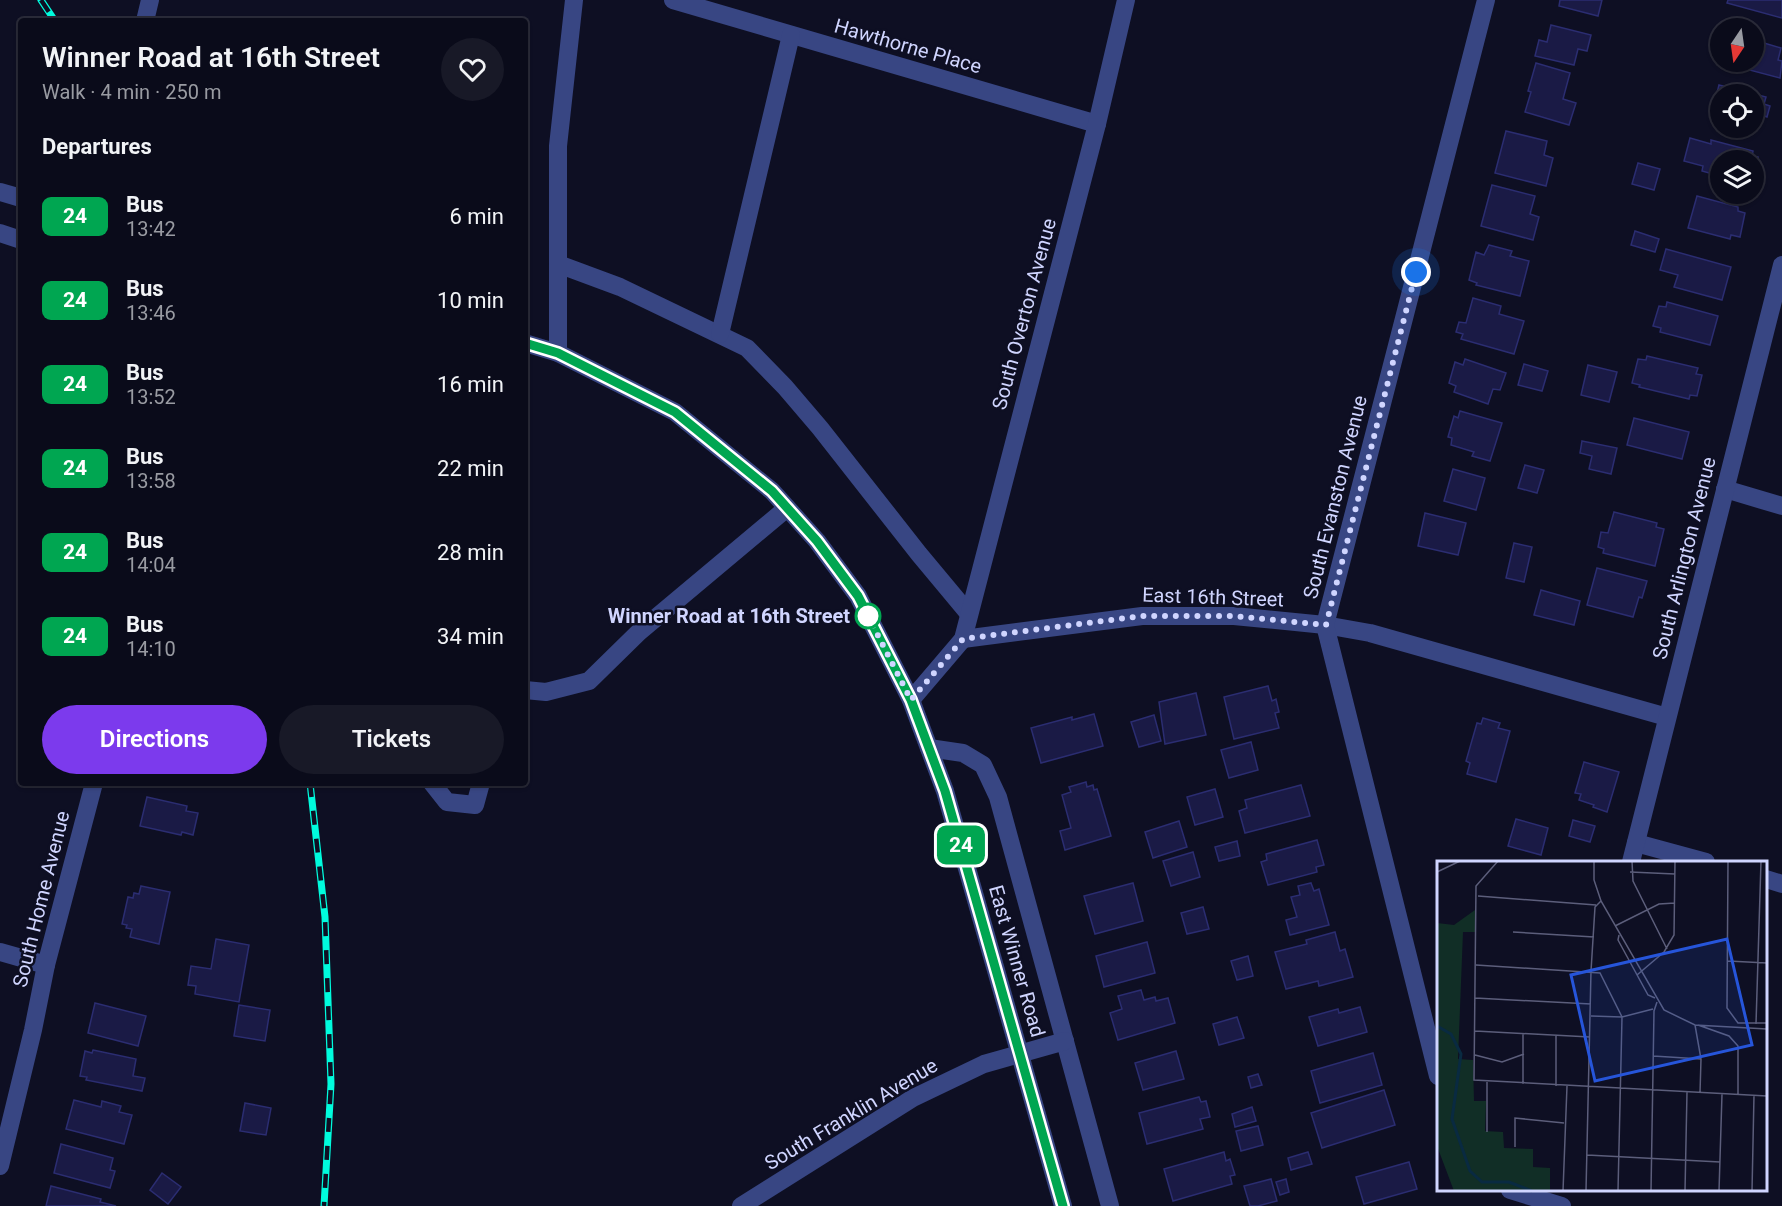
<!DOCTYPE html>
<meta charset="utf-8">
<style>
:root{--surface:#0a0b1a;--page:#181927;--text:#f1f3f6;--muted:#999ba2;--line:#2a2b39;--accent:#7c3aed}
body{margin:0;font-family:Roboto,sans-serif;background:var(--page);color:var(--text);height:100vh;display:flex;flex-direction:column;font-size:22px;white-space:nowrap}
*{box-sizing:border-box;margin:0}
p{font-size:20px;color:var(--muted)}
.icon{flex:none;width:33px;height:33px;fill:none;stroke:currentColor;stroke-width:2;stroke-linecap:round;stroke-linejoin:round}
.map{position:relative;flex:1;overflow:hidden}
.sheet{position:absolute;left:18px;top:18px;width:510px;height:768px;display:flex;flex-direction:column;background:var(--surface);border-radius:6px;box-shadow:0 2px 4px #0004,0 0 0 2px var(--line)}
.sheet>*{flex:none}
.badge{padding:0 12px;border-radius:9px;font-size:21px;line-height:39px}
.needle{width:39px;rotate:193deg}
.buttons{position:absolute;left:1710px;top:18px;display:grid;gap:12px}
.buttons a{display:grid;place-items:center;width:54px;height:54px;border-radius:50%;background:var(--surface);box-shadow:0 2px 4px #0004,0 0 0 2px var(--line);font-size:30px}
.you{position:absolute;width:30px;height:30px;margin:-15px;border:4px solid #fff;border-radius:50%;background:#1a73e8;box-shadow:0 0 0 9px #1a73e833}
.map>.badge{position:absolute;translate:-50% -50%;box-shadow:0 0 0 3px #fff}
h2{padding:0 24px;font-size:22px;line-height:54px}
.round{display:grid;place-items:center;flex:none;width:63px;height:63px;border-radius:32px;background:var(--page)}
.overview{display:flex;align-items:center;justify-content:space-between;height:102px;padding:0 24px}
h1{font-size:28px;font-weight:600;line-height:45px}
.primary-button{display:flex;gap:12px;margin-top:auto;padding:12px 24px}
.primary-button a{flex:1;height:69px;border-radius:36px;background:var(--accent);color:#fff;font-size:24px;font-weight:600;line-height:69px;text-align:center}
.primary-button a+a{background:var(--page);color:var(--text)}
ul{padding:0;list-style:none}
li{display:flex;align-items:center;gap:18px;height:84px;padding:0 24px}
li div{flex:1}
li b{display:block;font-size:22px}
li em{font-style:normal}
li .badge{min-width:66px;font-weight:700;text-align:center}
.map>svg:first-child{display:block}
.building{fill:#1a1a45;stroke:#2b2d71;stroke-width:1.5}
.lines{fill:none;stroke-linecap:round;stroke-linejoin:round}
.minor{stroke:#384683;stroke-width:18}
.rail-casing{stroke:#00fbdd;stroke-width:7}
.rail{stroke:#0e0f23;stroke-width:4.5;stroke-dasharray:14;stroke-linecap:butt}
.line-casing{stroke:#fff;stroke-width:14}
.line{stroke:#00a651;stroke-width:9}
.walk{stroke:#d0d5ff;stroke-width:6;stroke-dasharray:0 10.8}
.stop-dot{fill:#fff;stroke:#00a651;stroke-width:3}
.labels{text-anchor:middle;stroke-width:5;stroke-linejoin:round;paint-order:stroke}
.street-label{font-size:20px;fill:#d0d5ff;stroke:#0e0f23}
.stop-label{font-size:20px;font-weight:bold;fill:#d0d5ff;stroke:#0e0f23;text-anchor:end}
.inset-river{fill:none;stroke:#092a41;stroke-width:3}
.inset-road{fill:none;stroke:#5c5e7b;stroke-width:1.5}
.view{fill:#2655da;fill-opacity:0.15;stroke:#2655da;stroke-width:3}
.inset-edge{fill:none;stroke:#d0d5ff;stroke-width:3}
</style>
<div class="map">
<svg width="1782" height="1206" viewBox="0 0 1782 1206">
<rect width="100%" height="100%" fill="#0e0f23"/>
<g class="building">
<polygon points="1560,0 1602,0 1598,16 1559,6"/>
<polygon points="1728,0 1782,0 1782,18 1727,3"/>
<polygon points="1551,25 1591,35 1587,51 1578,49 1574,65 1535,56 1539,40 1547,42"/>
<polygon points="1754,40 1781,48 1778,60 1782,61 1780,78 1723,63 1723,62 1754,62"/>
<polygon points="1536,63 1570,73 1563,99 1576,103 1569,125 1525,112 1531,92 1528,91"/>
<polygon points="1719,85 1766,97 1764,104 1770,106 1767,117 1762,115 1759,125 1754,124 1754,94 1720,94 1720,98 1716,97"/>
<polygon points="1506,131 1547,141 1544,155 1553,158 1546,186 1495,173"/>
<polygon points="1690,138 1711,144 1711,140 1753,151 1752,156 1758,157 1754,175 1754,160 1720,160 1720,176 1702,171 1703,166 1684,161"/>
<polygon points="1638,163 1660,169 1654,190 1632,184"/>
<polygon points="1492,185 1535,196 1530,214 1539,217 1533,240 1481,226"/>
<polygon points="1697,196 1738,207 1738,211 1745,213 1740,237 1731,235 1730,239 1688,228"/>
<polygon points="1635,231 1659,239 1655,252 1631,245"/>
<polygon points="1489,245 1512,251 1510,256 1529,261 1520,296 1476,285 1477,283 1469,280 1476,252 1484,255"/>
<polygon points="1666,249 1731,267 1722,300 1674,287 1678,275 1660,270"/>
<polygon points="1473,298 1501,306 1499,314 1524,321 1514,354 1461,339 1463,334 1456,332 1459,322 1466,323"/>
<polygon points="1667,302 1718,316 1710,345 1660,332 1661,328 1653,326 1659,306 1666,307"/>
<polygon points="1647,356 1698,368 1696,374 1702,375 1697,396 1690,395 1689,399 1639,387 1640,385 1632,383 1638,359 1646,360"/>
<polygon points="1465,359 1506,373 1500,390 1493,389 1488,404 1454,392 1456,386 1449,383 1455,362 1463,365"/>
<polygon points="1524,364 1548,371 1542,391 1518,385"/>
<polygon points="1588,365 1617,372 1609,402 1581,395"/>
<polygon points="1460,411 1502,423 1490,461 1472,456 1474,452 1451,445 1452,438 1448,437 1454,416 1458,418"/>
<polygon points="1634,418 1689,432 1682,459 1627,445"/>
<polygon points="1582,441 1617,448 1611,474 1589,469 1592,456 1580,453"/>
<polygon points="1525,465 1544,470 1537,493 1518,488"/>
<polygon points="1453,469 1485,478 1476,510 1444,501"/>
<polygon points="1614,512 1657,523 1656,527 1664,529 1655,566 1603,553 1604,549 1598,547 1601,532 1608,533"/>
<polygon points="1425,513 1466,523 1458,555 1418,546"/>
<polygon points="1514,543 1532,547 1524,582 1506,578"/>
<polygon points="1597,568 1647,581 1642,598 1639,597 1633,617 1587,605"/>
<polygon points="1541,590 1580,601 1574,625 1534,615"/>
<polygon points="1268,686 1272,701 1276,699 1279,712 1275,713 1279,728 1234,739 1224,697"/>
<polygon points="1196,693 1206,735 1165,744 1159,702"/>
<polygon points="1094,714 1103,746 1041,763 1031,728 1072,717 1072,720"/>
<polygon points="1154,715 1161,741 1139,747 1131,722"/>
<polygon points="1483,718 1500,723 1498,728 1510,731 1496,782 1467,774 1470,763 1466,761 1477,723 1481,724"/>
<polygon points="1251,742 1258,770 1229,778 1221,750"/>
<polygon points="1584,762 1619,772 1607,812 1593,807 1594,805 1579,800 1581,794 1575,793"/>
<polygon points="1086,782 1087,787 1093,785 1094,790 1097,789 1111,836 1065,850 1060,831 1071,828 1062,795 1071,792 1069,787"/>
<polygon points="1301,785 1310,816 1245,833 1239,811 1247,808 1245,800"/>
<polygon points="1215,789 1223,817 1195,825 1187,797"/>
<polygon points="147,797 187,806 186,811 198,813 193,835 182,832 181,835 140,826"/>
<polygon points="1516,819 1548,828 1541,855 1508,846"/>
<polygon points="1573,820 1595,826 1590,842 1569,836"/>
<polygon points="1179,821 1187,847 1153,858 1145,832"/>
<polygon points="1317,840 1324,865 1316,867 1317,872 1268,885 1261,862 1267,860 1266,854"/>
<polygon points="1237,841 1240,856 1219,861 1215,847"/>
<polygon points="1193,852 1200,877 1171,886 1163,861"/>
<polygon points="1133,883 1143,921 1095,934 1084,896"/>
<polygon points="1311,883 1314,891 1319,889 1329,925 1290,935 1286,920 1297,917 1291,897 1300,895 1298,886"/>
<polygon points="141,886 170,892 159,944 130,937 132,929 126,928 127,925 122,924 128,897 133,898 134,893 139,894"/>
<polygon points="1203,907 1209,929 1187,934 1181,913"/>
<polygon points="1335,932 1340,951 1345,949 1353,977 1319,986 1318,981 1286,989 1275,952 1307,944 1306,940"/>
<polygon points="216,939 249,945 239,1002 195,994 196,986 188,985 191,966 211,969"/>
<polygon points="1147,942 1155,973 1104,987 1096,956"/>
<polygon points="1248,956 1253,976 1237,980 1231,961"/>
<polygon points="1141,990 1144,1000 1155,997 1156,1001 1168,998 1175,1023 1118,1040 1110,1013 1122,1009 1118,996"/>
<polygon points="95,1003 146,1016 138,1046 88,1033"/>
<polygon points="239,1005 270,1010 265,1041 234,1036"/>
<polygon points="1360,1007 1367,1032 1318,1046 1309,1017 1338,1009 1339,1013"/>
<polygon points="1237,1017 1244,1038 1219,1045 1213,1024"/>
<polygon points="93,1050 136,1059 133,1076 145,1078 142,1091 86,1080 87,1077 80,1076 85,1051 92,1053"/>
<polygon points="1176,1051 1184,1079 1143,1090 1135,1063"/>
<polygon points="1373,1053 1382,1085 1320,1103 1311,1071"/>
<polygon points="1258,1074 1262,1085 1251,1088 1248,1077"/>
<polygon points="1384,1090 1395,1125 1322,1148 1311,1113"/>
<polygon points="1199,1097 1201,1102 1206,1101 1210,1117 1200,1119 1203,1129 1147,1144 1139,1113"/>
<polygon points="74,1100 101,1107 102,1101 121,1106 119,1112 132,1115 124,1144 66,1129"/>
<polygon points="245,1103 271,1108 266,1135 240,1131"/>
<polygon points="1252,1107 1256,1121 1235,1127 1232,1114"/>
<polygon points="1258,1126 1263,1145 1241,1151 1236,1131"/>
<polygon points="61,1144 113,1158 110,1170 115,1171 110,1188 54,1173"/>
<polygon points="1224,1152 1226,1161 1230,1159 1235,1175 1230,1176 1232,1184 1173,1201 1164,1169"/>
<polygon points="1308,1152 1312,1164 1291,1170 1288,1158"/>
<polygon points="1409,1162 1417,1189 1364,1204 1356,1177"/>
<polygon points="162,1173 181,1187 168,1204 150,1190"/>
<polygon points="1271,1179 1277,1201 1258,1206 1250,1206 1244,1186"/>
<polygon points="1286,1179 1289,1192 1280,1195 1276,1182"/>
<polygon points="51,1186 101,1199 100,1202 116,1206 46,1206"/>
</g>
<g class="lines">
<g class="minor">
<polyline points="673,0 1097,124"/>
<polyline points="145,21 150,0"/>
<polyline points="0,192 21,198"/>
<polyline points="0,233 21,240"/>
<polyline points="558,264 620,287 747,348 785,387 820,428 919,554 969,614"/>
<polyline points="720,334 791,35"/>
<polyline points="525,343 558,353 675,412 772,491 817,541 858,596 911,700 945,791 1063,1206"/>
<polyline points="558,353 558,146 574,0"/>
<polyline points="1725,489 1782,506"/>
<polyline points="963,639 1142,616 1234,616 1325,625 1370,633 1667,717"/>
<polyline points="525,690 546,692 589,681 639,632 787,508"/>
<polyline points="911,700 963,639 1097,124 1126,0"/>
<polyline points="929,748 963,753 983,765 998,797 1110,1206"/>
<polyline points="432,783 447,802 475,805 481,783"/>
<polyline points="1636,843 1706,862"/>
<polyline points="1631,862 1782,265"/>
<polyline points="1766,879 1782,884"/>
<polyline points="0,952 46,965"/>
<polyline points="1438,1076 1325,625 1486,0"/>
<polyline points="0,1166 33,1030 46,965 94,783"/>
<polyline points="1510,1190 1562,1206"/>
<polyline points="741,1206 913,1098 984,1064 1065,1041"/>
</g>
<defs>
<g id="rail">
<polyline points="41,0 55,21"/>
<polyline points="310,783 325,917 331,1084 324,1206"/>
</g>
</defs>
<use href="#rail" class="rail-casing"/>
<use href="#rail" class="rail"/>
</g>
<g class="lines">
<defs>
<polyline id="line" points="525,343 558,353 675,412 772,491 817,541 858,596 911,700 945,791 1063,1206"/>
</defs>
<use href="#line" class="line-casing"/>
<use href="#line" class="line"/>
<polyline class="walk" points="868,616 911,700 963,639 1142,616 1234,616 1326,625 1416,272"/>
</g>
<circle class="stop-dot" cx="868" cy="616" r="12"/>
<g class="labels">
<g class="street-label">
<text transform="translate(908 46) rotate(16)" y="7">Hawthorne Place</text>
<text transform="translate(1024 314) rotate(-75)" y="7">South Overton Avenue</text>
<text transform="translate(1335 497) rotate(-76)" y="7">South Evanston Avenue</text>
<text transform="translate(1684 558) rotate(-76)" y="7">South Arlington Avenue</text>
<text transform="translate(1213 597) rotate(2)" y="7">East 16th Street</text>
<text transform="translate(41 899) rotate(-76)" y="7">South Home Avenue</text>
<text transform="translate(1017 961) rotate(74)" y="7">East Winner Road</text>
<text transform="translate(851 1114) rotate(-31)" y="7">South Franklin Avenue</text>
</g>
<g class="stop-label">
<text x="850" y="623">Winner Road at 16th Street</text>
</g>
</g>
<g transform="translate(1437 861)">
<rect width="330" height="330" fill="#0e0f23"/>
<path d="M38,49V71H26L21,198L36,199L37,240H49L48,270L66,271L67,287L96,288V306L113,307V330H17L0,285V62L17,64Z" fill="#112e26"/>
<path class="inset-river" d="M0,165L14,173L24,193L15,258L33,310L45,321H72L95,330"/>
<path class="inset-road" d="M61,0L39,25L37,219L330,235M157,0V19L164,40L227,149L258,164L330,168M195,0L196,20L230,88M291,0L290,147L301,162H330M0,11L23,0M193,11L238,13M41,35L159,44M178,65L222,43L238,42M76,71L157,76M182,74L181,79L211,134L218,137M291,100L330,102M39,104L163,112L185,156L181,330M200,114L227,91L237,74L238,0M38,137L154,143M154,155L185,156L216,148M319,163L324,0M258,164L264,198L263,232M261,164L292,175L301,185V234M38,170L153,176M38,194L65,201L87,193M216,195L264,198M86,223V172M119,225V174M50,271V221M78,286V257L127,262M150,294L283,301M126,330L130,225M149,330L154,110L158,46L164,40M214,330L217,150L220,141M248,330L250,231M282,330L285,233M315,330L317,234"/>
<path class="view" d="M290,78L315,184L158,220L134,114Z"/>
<rect width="330" height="330" class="inset-edge"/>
</g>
</svg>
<div class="buttons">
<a><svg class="needle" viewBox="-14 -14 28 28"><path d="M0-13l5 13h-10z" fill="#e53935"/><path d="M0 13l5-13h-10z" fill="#999ba2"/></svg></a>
<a><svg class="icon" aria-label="locate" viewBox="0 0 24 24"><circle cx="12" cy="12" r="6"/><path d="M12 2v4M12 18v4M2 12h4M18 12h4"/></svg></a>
<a><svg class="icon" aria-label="layers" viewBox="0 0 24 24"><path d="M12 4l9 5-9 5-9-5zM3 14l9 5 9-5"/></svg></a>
</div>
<div class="you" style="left:1416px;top:272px"></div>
<b class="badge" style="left:961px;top:845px;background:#00a651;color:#fff">24</b>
<section class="sheet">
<div class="overview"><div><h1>Winner Road at 16th Street</h1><p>Walk · 4 min · 250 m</p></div><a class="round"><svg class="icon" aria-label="heart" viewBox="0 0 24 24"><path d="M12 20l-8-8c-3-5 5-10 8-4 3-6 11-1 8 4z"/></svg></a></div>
<h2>Departures</h2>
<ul>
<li><span class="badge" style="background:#00a651;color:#fff">24</span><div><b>Bus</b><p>13:42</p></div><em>6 min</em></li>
<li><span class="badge" style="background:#00a651;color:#fff">24</span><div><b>Bus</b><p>13:46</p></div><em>10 min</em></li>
<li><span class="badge" style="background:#00a651;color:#fff">24</span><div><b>Bus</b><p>13:52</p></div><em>16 min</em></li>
<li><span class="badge" style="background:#00a651;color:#fff">24</span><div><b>Bus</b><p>13:58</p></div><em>22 min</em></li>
<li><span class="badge" style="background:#00a651;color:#fff">24</span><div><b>Bus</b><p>14:04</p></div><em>28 min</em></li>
<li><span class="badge" style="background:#00a651;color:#fff">24</span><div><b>Bus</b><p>14:10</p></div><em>34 min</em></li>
</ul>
<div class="primary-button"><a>Directions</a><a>Tickets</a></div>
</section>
</div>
